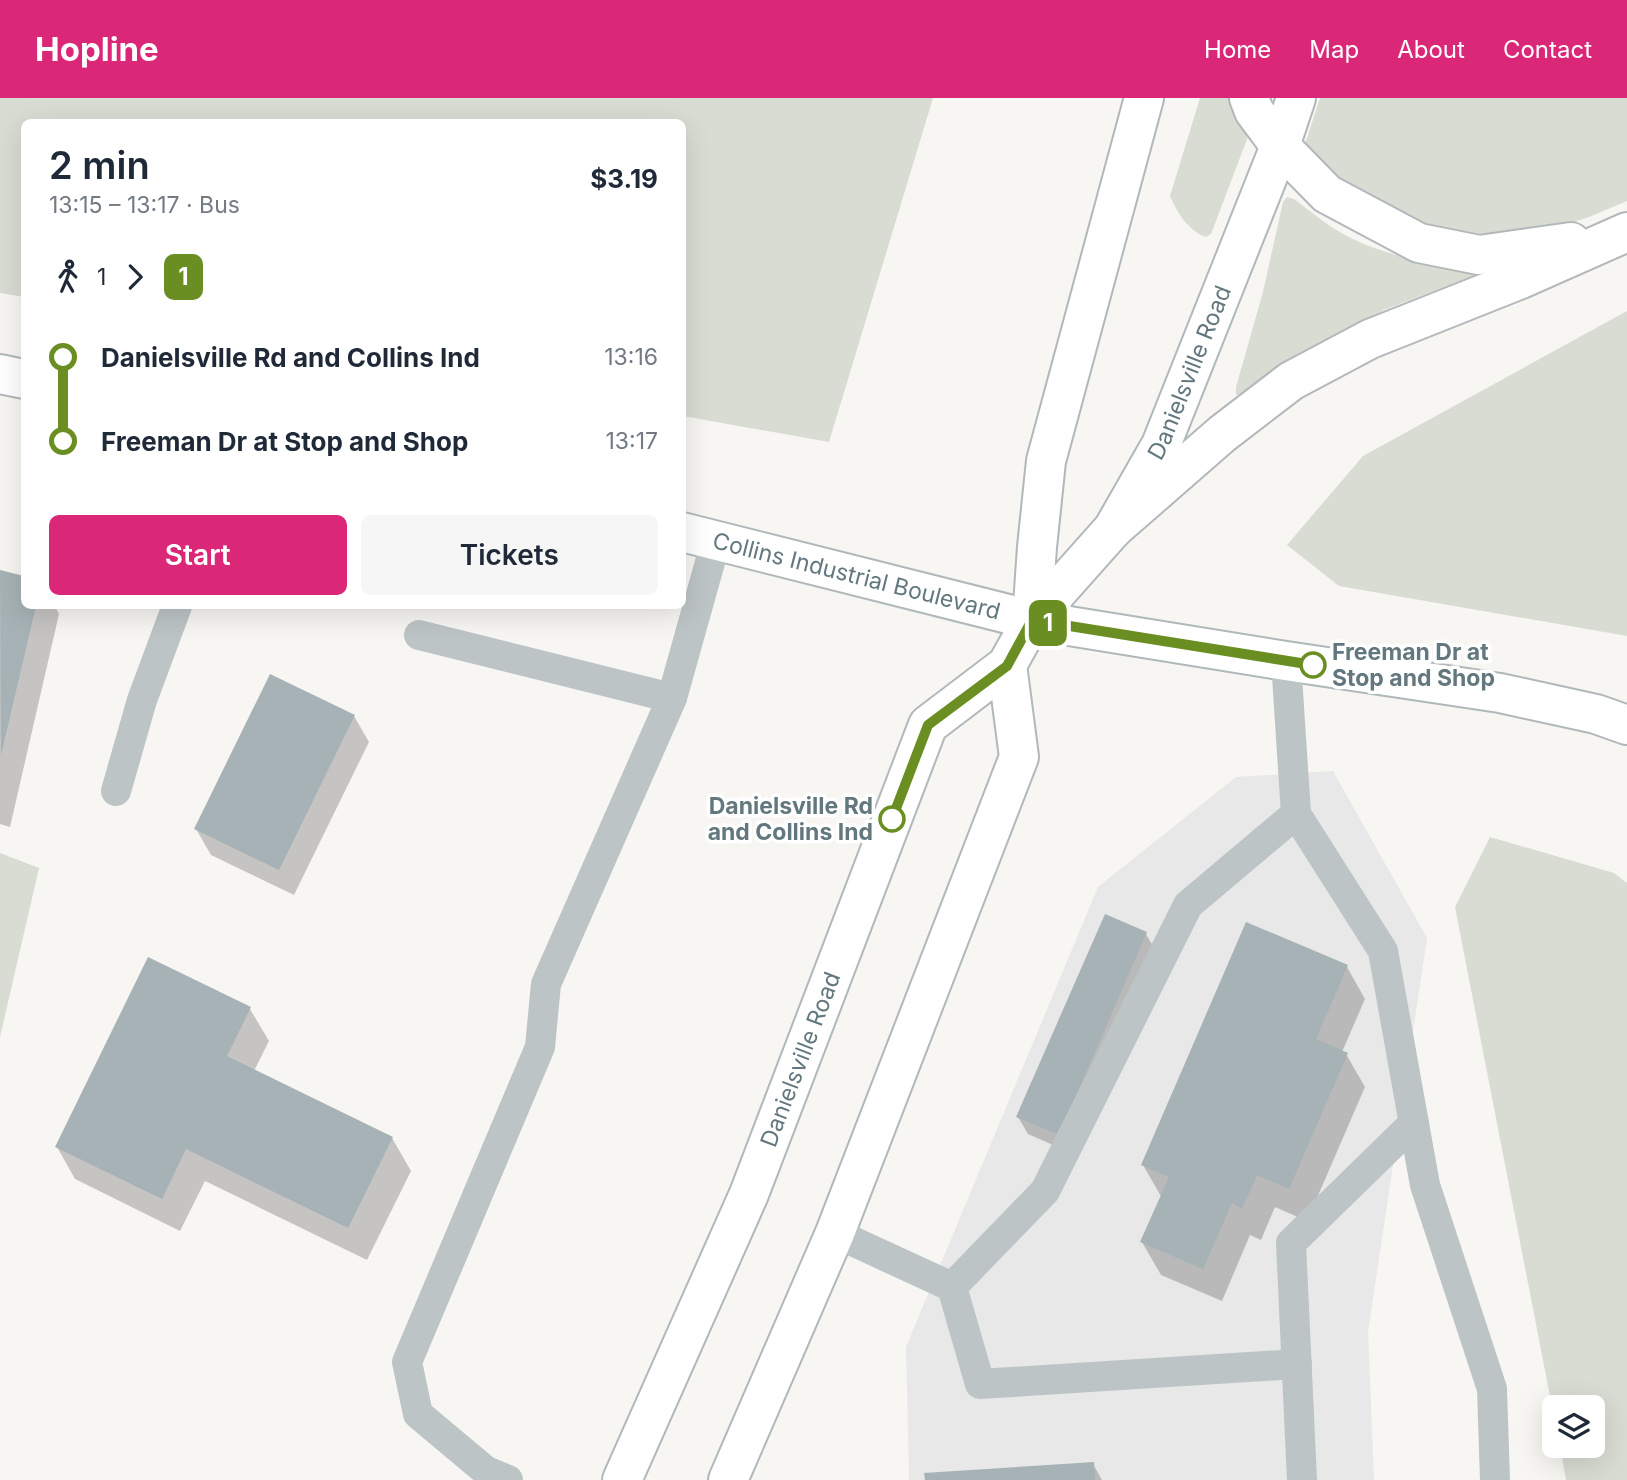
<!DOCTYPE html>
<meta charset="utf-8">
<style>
:root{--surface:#fff;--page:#f6f6f7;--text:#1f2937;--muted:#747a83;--accent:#db2777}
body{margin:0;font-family:Inter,sans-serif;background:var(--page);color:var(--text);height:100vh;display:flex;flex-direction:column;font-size:26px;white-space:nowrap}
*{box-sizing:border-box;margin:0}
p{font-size:23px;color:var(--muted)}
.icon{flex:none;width:38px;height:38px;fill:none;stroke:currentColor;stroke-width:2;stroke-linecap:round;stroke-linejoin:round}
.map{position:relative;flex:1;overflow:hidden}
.drawer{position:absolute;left:21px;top:21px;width:665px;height:490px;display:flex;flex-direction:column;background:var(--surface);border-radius:10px;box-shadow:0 7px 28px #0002}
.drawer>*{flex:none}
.badge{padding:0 14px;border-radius:10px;font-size:24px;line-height:46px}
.controls{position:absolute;left:1542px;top:1297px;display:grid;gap:14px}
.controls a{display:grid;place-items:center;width:63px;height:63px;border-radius:10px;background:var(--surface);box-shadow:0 7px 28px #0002;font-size:35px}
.map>.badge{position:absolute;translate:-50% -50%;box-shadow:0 0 0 4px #fff}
.legs{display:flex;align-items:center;gap:10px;height:77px;padding:0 28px;font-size:23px}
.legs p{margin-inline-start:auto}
.summary{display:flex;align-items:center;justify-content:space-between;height:119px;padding:0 28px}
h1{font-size:38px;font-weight:600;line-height:52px}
.primary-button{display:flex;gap:14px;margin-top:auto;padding:14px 28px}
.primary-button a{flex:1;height:80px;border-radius:10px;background:var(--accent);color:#fff;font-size:28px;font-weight:600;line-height:80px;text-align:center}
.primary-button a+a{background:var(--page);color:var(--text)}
ul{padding:0 28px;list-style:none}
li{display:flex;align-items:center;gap:24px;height:84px;font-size:26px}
li i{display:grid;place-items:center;width:10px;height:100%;margin:0 9px;background:currentColor}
li i::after{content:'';width:18px;height:18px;margin:-9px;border:5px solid;border-radius:50%;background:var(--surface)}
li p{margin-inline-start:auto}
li:first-child i{background:linear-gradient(#0000 50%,currentColor 0)}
li:last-child i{background:linear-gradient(currentColor 50%,#0000 0)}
header{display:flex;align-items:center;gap:42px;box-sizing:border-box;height:98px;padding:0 35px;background:var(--accent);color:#fff}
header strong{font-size:33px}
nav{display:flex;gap:38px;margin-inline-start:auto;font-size:24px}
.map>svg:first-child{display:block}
.built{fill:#e7e8e7}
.green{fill:#d8dcd2}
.shadow{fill:#0003}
.building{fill:#a6b2b5}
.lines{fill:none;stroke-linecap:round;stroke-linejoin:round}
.secondary-casing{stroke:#b0b8ba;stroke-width:42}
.highway-casing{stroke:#b3b8ba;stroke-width:42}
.lane{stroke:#bdc4c6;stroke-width:30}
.secondary{stroke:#fff;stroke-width:38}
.highway{stroke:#fff;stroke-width:38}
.line-1-casing{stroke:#fff;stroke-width:16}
.line-1{stroke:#6b8e23;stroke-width:10}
.stop-1-dot{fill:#fff;stroke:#6b8e23;stroke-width:3.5}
.labels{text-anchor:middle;stroke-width:7;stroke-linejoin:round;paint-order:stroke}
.street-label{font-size:23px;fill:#62787e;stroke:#fff}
.stop-label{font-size:23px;font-weight:bold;fill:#62787e;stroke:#fff;text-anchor:start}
</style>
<header>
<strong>Hopline</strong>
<nav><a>Home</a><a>Map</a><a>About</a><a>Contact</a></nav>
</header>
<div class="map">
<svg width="1627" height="1382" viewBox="0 0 1627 1382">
<rect width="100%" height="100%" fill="#f7f6f3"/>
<polygon class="built" points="1333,673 1427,840 1368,1234 1374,1382 909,1382 906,1249 1098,789 1236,679"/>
<g class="green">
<polygon points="0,0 933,0 829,344 683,318 682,24 24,24 24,199 0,195"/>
<path d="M1200,0H1229L1249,36L1211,136L1206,139C1188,133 1177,114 1170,98Z"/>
<polygon points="1320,0 1627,0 1627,103 1589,119 1544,134 1504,138 1454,133 1409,121 1336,81 1305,46"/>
<path d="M1287,99L1294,101C1309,112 1323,124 1338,133C1380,158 1430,165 1477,173L1475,177L1384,212L1320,247L1241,296L1236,297V289L1263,194L1283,104Z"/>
<polygon points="1627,213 1627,538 1339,488 1287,447 1363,358"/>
<polygon points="1490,739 1614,775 1627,785 1627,1382 1566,1382 1560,1348 1592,1348 1592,1309 1554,1309 1554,1319 1455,809"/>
<polygon points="0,755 39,770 0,939"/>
</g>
<g class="shadow">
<polygon points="0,474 24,479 24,508 55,508 59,516 10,729 0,726"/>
<polygon points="354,618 369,644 294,797 211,757 196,731"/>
<polygon points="1146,836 1156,853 1069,1054 1028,1036 1018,1019"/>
<polygon points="1347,869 1365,901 1342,954 1346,956 1365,989 1307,1123 1275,1109 1261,1142 1250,1137 1222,1203 1161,1177 1142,1144 1162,1100 1143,1067"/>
<polygon points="250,911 269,943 254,973 392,1040 411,1073 367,1162 205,1083 180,1133 75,1081 57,1049"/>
<polygon points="1093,1366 1102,1382 926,1382"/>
</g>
<g class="building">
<polygon points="0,472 24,478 24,508 36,508 1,657"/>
<polygon points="270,576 355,617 279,772 194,731"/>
<polygon points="1105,816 1147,834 1059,1037 1016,1019"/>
<polygon points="1246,824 1348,867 1316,941 1348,955 1289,1091 1257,1077 1242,1111 1232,1105 1203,1171 1140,1144 1169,1079 1141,1067"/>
<polygon points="148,859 251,909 227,958 393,1039 348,1130 186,1051 162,1101 55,1049"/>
<polygon points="1094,1364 1095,1382 925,1382 924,1375"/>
</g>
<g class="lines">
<defs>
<g id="secondary">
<polyline points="0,276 24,281"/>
<path id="s1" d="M682,434L1032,522L1286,563L1500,595L1596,616L1627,627"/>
<polyline points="1032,522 1037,449 1046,363 1144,0"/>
<path id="s2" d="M622,1382L749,1096L928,627L1007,567L1032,522L1113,431L1161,347L1280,48L1296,0"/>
<polyline points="728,1382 835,1135 1019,659 1007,567"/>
</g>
<g id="highway">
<polyline points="1249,0 1254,13 1280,48 1327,96 1419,145 1479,157 1571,144"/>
<polyline points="1113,431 1222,336 1291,283 1370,241 1521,181 1627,134"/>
</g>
</defs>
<use href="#secondary" class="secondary-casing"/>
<use href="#highway" class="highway-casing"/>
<g class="lane">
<polyline points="419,537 672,600"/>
<polyline points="1286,563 1296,716 1383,853 1425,1087 1492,1291 1495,1382"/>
<polyline points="116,693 142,602 177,508"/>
<polyline points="835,1135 952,1189 980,1286 1297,1266"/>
<polyline points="952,1189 1045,1093 1188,807 1296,716"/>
<polyline points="508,1382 486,1373 418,1316 407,1264 540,949 546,886 672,600 716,443"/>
<polyline points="1302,1382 1291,1145 1414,1025"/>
</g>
<use href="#secondary" class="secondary"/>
<use href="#highway" class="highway"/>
</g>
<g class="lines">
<defs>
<polyline id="line-1" points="892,721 928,627 1007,568 1032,522 1313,567"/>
</defs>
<use href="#line-1" class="line-1-casing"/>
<use href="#line-1" class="line-1"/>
</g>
<g class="stop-1-dot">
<circle cx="1313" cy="567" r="12"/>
<circle cx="892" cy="721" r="12"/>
</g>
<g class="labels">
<g class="street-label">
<text dy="8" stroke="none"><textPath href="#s2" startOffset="1262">Danielsville Road</textPath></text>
<text dy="8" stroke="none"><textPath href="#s1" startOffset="180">Collins Industrial Boulevard</textPath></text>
<text dy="8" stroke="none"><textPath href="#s2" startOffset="457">Danielsville Road</textPath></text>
</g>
<g class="stop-label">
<text x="1332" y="562">Freeman Dr at<tspan x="1332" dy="26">Stop and Shop</tspan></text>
<text x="873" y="716" text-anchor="end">Danielsville Rd<tspan x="873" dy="26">and Collins Ind</tspan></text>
</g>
</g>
</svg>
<div class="controls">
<a><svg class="icon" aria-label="layers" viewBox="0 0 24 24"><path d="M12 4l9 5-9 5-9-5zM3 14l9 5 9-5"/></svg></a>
</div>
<b class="badge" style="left:1048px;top:525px;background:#6b8e23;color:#fff">1</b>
<section class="drawer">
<div class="summary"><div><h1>2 min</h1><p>13:15 – 13:17 · Bus</p></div><b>$3.19</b></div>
<div class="legs"><svg class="icon" aria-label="walk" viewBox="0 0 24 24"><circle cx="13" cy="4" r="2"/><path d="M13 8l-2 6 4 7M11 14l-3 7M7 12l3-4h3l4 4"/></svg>1<svg class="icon" aria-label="forward" viewBox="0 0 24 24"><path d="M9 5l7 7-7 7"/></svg><b class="badge" style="background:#6b8e23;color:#fff">1</b></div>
<ul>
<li><i style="color:#6b8e23"></i><b>Danielsville Rd and Collins Ind</b><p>13:16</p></li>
<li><i style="color:#6b8e23"></i><b>Freeman Dr at Stop and Shop</b><p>13:17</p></li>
</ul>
<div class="primary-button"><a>Start</a><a>Tickets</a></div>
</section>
</div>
